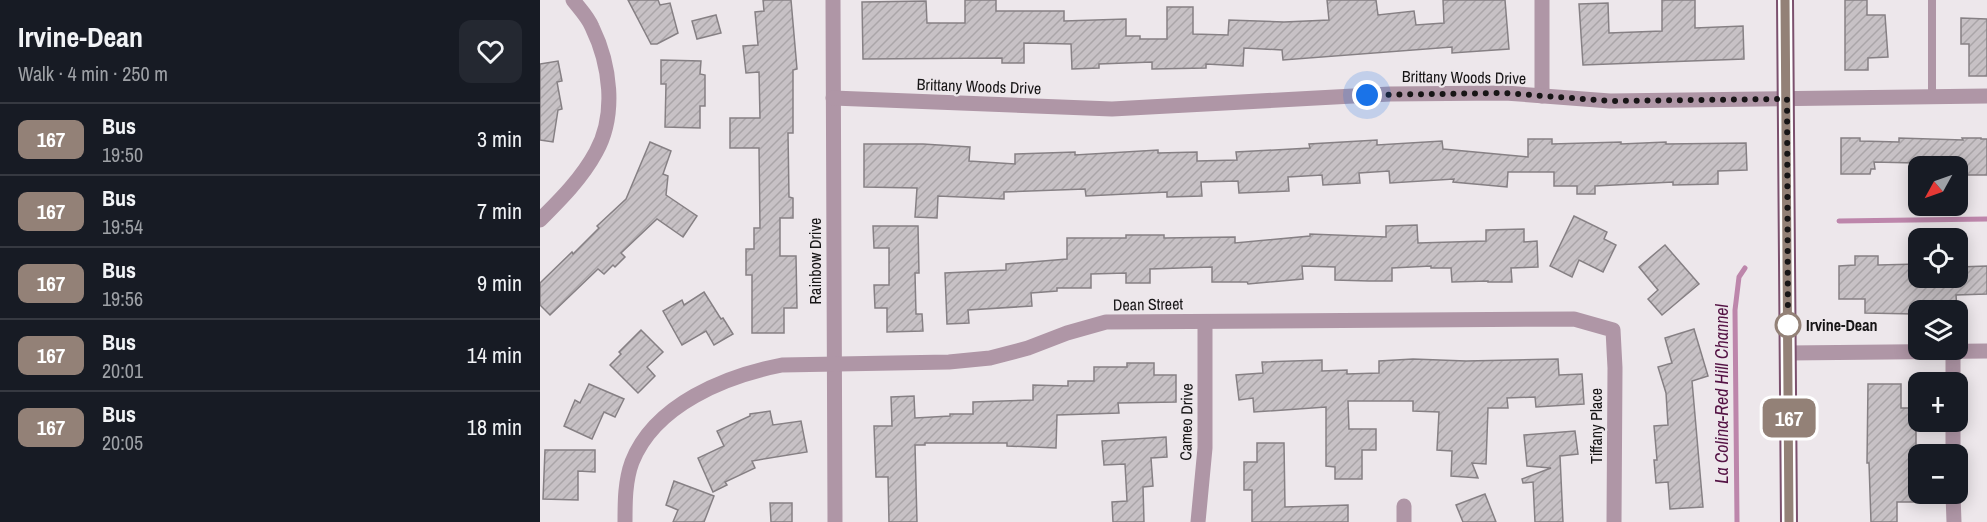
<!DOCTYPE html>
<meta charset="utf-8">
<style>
:root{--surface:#171b24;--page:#242831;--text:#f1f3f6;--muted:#9ea1a6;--line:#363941}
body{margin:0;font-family:"Archivo Narrow",sans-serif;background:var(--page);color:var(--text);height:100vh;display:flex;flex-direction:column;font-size:22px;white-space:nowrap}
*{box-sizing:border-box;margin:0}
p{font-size:20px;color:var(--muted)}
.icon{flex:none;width:33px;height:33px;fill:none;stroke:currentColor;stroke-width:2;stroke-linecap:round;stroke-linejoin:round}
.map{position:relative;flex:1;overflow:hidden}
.side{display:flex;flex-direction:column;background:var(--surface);width:540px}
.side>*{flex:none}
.badge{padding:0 12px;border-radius:9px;font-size:21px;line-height:39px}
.needle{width:39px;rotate:230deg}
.tools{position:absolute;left:1368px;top:156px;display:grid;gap:12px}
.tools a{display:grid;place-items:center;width:60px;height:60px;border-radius:12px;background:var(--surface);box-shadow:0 3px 15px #0003;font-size:30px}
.you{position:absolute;width:30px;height:30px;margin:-15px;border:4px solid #fff;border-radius:50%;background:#1a73e8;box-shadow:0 0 0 9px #1a73e833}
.map>.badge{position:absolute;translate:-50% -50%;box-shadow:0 0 0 3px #fff}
.round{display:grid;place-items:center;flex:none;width:63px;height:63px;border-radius:12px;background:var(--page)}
.overview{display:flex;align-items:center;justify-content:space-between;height:102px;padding:0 18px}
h1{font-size:28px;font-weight:700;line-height:45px}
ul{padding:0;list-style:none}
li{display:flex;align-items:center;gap:18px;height:72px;padding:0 18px;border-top:2px solid var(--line)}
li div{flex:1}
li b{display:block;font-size:22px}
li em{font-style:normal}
li .badge{min-width:66px;font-weight:700;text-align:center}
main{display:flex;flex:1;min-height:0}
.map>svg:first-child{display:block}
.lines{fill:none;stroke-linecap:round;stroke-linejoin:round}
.stream{stroke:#bd86ab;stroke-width:5}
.building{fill:url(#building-hatch);stroke:#868084;stroke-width:1.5}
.lane{stroke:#af96a6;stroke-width:8}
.street{stroke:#af96a6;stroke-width:15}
.primary{stroke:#7c516e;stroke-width:18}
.line-casing{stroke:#fff;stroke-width:14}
.line{stroke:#938177;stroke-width:9}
.walk{stroke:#171516;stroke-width:6;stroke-dasharray:0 10.8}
.stop-dot{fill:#fff;stroke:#938177;stroke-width:3}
.labels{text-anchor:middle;stroke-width:4.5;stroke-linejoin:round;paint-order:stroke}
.street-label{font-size:16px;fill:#171516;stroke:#ede7eb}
.stop-label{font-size:16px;font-weight:bold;fill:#171516;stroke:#ede7eb;text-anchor:start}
.water-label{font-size:18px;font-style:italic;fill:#541244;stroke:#ede7eb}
</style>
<main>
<section class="side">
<div class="overview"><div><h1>Irvine-Dean</h1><p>Walk · 4 min · 250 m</p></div><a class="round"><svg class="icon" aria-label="heart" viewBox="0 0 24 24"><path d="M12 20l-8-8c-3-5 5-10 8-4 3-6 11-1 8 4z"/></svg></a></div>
<ul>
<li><span class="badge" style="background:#938177;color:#fff">167</span><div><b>Bus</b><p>19:50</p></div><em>3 min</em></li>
<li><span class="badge" style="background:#938177;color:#fff">167</span><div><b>Bus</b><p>19:54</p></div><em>7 min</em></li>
<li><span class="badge" style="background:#938177;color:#fff">167</span><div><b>Bus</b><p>19:56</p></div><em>9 min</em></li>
<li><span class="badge" style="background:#938177;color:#fff">167</span><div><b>Bus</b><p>20:01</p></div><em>14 min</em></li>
<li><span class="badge" style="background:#938177;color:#fff">167</span><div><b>Bus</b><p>20:05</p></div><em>18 min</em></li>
</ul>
</section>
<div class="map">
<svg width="1447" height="522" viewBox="0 0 1447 522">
<defs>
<pattern id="building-hatch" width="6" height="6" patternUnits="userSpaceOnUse" patternTransform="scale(1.5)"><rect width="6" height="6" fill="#c7c1c5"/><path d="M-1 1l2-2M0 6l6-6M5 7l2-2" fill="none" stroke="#aaa5a8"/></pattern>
</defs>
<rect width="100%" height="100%" fill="#ede7eb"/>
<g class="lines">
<g class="stream">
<polyline points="1299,221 1447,219"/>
<polyline points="1197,522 1195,310 1199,277 1205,268"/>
</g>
</g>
<g class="building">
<polygon points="88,0 118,0 120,5 130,3 138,33 117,44 111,44"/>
<polygon points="223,0 251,0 257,69 253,70 253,133 248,133 249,197 253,198 253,218 240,218 240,256 256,256 257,308 244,308 244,333 212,333 212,275 206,275 206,249 214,249 214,228 220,228 219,148 190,148 190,118 220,118 219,72 206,73 203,46 218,45 215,12 224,11"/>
<polygon points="425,0 456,0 456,11 524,11 524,21 586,19 586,36 600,36 600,39 627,39 627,7 653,7 653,34 688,35 689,20 744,22 789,20 787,0 836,0 838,15 874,11 876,25 904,23 903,0 965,0 969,49 912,53 912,47 743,60 742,50 704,48 703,66 666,64 666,68 612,69 612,62 559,64 559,68 532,69 531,44 484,43 484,63 462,63 462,58 323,59 322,2 386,1 387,23 425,23"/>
<polygon points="1122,0 1155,0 1155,28 1203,26 1204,59 1043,65 1039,4 1068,3 1069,33 1122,31"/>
<polygon points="1305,0 1327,0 1327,15 1345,15 1348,57 1328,58 1328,70 1305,70"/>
<polygon points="176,15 181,33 157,39 152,21"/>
<polygon points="1421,18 1447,19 1447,76 1429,76 1429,44 1421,44"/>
<polygon points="121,60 161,61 160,74 165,75 165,106 160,106 160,128 125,127 126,84 121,84"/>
<polygon points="18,61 22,81 17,82 22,109 18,110 13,142 0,140 0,64"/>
<polygon points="1301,138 1320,138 1320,141 1359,142 1359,138 1423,140 1422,138 1441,138 1441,139 1447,139 1447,175 1419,175 1419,166 1375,166 1375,163 1334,162 1335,169 1331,169 1330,174 1301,174"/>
<polygon points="988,139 1012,139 1012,144 1081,142 1081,144 1126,142 1126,144 1206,143 1207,170 1178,171 1178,184 1133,185 1133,182 1055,186 1055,194 1037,194 1037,186 1014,186 1014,172 968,172 967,187 913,182 914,179 850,183 849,171 819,173 820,183 783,185 782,175 748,177 749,191 699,193 698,181 661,182 662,196 627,197 627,192 546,196 545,189 464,192 464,199 398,196 397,218 375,217 377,188 324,187 324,144 383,144 430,147 429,161 475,164 475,154 535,152 535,155 618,150 618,153 657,152 657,161 697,160 696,152 770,148 769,144 837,140 837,145 902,141 903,149 988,157"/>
<polygon points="110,142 131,151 123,174 128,176 126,195 157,216 143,237 117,219 81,253 85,257 75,267 73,265 64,274 58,269 10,315 0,305 0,283 32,252 33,254 59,228 57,226 86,199"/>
<polygon points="1034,216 1067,232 1064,239 1076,245 1063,272 1039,260 1032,277 1010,266"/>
<polygon points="877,225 878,243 946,241 946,230 984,229 984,242 997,241 998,267 971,268 972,282 948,282 948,281 912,282 911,268 891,268 891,266 852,268 852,281 829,281 795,280 795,267 762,266 763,279 708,284 707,282 672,282 672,267 610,269 610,283 586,283 586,273 551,274 551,288 517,288 517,291 491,293 492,306 428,310 429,323 407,324 405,273 466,270 466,264 527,259 527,238 586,238 586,235 624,235 624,238 695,237 695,243 770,236 770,234 846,237 846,226"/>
<polygon points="333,226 378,226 379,273 375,273 376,314 382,314 383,331 347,332 347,308 335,308 334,285 349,285 349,248 334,248"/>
<polygon points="1125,245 1159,284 1122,315 1108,299 1118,290 1099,267"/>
<polygon points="1315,256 1338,256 1338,265 1378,264 1378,278 1418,278 1418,267 1447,266 1447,294 1416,295 1417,310 1374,310 1374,314 1325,313 1325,299 1299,299 1299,266 1315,265"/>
<polygon points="164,292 181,319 183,318 193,334 174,345 166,331 142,345 123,311 142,300 144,305"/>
<polygon points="1154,329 1168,376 1152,381 1163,507 1130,509 1128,482 1116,483 1114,460 1117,460 1114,426 1128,425 1126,393 1118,367 1132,363 1125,338"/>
<polygon points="101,330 123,352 107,367 115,376 98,393 70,365 81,354 79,352"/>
<polygon points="873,359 926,361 1018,359 1019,375 1042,374 1044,404 996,407 995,397 967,398 968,408 948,408 946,464 932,463 938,478 911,476 912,451 897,450 899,412 873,411 873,401 808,401 809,429 836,429 836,450 822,450 822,479 795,479 795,467 786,466 786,407 714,412 713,398 699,400 696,375 723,373 722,362 782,360 782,371 807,370 807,374 839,373 839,361"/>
<polygon points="587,363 614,363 614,375 636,375 636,402 578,403 579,413 517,415 516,448 467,446 467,443 385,443 385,445 375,445 377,522 349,522 348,477 336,477 334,426 352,426 351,397 374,396 375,418 410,416 410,414 433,414 433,402 493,400 493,385 528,386 528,381 554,381 554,367 587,367"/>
<polygon points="49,384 84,399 75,417 64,412 52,439 24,426 35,400 40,403"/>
<polygon points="1328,384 1361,384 1361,408 1376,408 1376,476 1373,476 1374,502 1357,502 1357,522 1331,522 1329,463 1327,463"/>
<polygon points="230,411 233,425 261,421 267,452 212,461 215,468 185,482 187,485 173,492 158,458 184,446 177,431 210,416 210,414"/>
<polygon points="1035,431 1038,454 1020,456 1023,522 995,522 993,482 983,483 982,479 1011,468 987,466 984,435"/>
<polygon points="626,437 627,457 611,458 613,486 603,487 604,522 573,522 572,502 587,501 585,464 564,465 562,441"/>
<polygon points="717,443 744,443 745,507 808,505 808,522 712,522 712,490 704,490 704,462 717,462"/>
<polygon points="5,450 55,450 55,472 38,471 38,500 3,499"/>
<polygon points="134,481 174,496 164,522 133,522 138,510 126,505"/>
<polygon points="945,494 956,522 923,522 916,505"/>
<polygon points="230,503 252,503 252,522 231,522"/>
</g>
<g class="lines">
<polyline class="lane" points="1392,97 1392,0"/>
<g class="street">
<polyline points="293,0 295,522"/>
<polyline points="1002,0 1002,96"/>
<polyline points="293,98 572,109 850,94 965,93 1070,101 1447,96"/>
<path d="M0,220C21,199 42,178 56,152C77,114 70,64 52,27C48,17 39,8 33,0"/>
<polyline points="1413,351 1413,382"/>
<polyline points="1248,353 1447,351"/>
<polyline points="1413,422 1413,454"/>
<polyline points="1413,494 1414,522"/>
<polyline points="864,506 864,522"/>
<path d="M85,522C85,502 85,481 92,462C115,404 186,376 242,365L409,362L450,358L488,348L527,333L566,322L1034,319L1073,330L1075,368L1074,522"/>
<polyline points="658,522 665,448 665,322"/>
</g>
<polyline class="primary" points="1245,0 1249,522"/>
</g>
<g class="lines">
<defs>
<polyline id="line" points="1245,0 1249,522"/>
</defs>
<use href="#line" class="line-casing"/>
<use href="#line" class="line"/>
<polyline class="walk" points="827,95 965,93 1070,101 1247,99 1248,331 1248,325"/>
</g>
<circle class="stop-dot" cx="1248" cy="325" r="12"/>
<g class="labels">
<g class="street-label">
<text transform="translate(924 77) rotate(1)" y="6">Brittany Woods Drive</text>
<text transform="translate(439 86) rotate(2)" y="6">Brittany Woods Drive</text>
<text transform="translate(275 261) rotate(-90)" y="6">Rainbow Drive</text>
<text transform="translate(608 304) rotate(-1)" y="6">Dean Street</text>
<text transform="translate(646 422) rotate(-89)" y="6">Cameo Drive</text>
<text transform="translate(1056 426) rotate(-90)" y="6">Tiffany Place</text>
</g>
<g class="stop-label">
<text x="1266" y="331">Irvine-Dean</text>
</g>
<g class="water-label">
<text transform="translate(1182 394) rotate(-90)" y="6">La Colina-Red Hill Channel</text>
</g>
</g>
</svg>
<div class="tools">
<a><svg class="needle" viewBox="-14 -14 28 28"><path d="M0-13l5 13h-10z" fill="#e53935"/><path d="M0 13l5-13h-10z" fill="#9ea1a6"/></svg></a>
<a><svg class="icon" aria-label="locate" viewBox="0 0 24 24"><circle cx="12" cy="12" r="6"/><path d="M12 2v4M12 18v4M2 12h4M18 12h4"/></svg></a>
<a><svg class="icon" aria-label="layers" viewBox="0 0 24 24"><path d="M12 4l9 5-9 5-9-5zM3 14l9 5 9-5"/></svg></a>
<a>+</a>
<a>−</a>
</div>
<div class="you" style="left:827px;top:95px"></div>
<b class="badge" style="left:1249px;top:418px;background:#938177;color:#fff">167</b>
</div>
</main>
